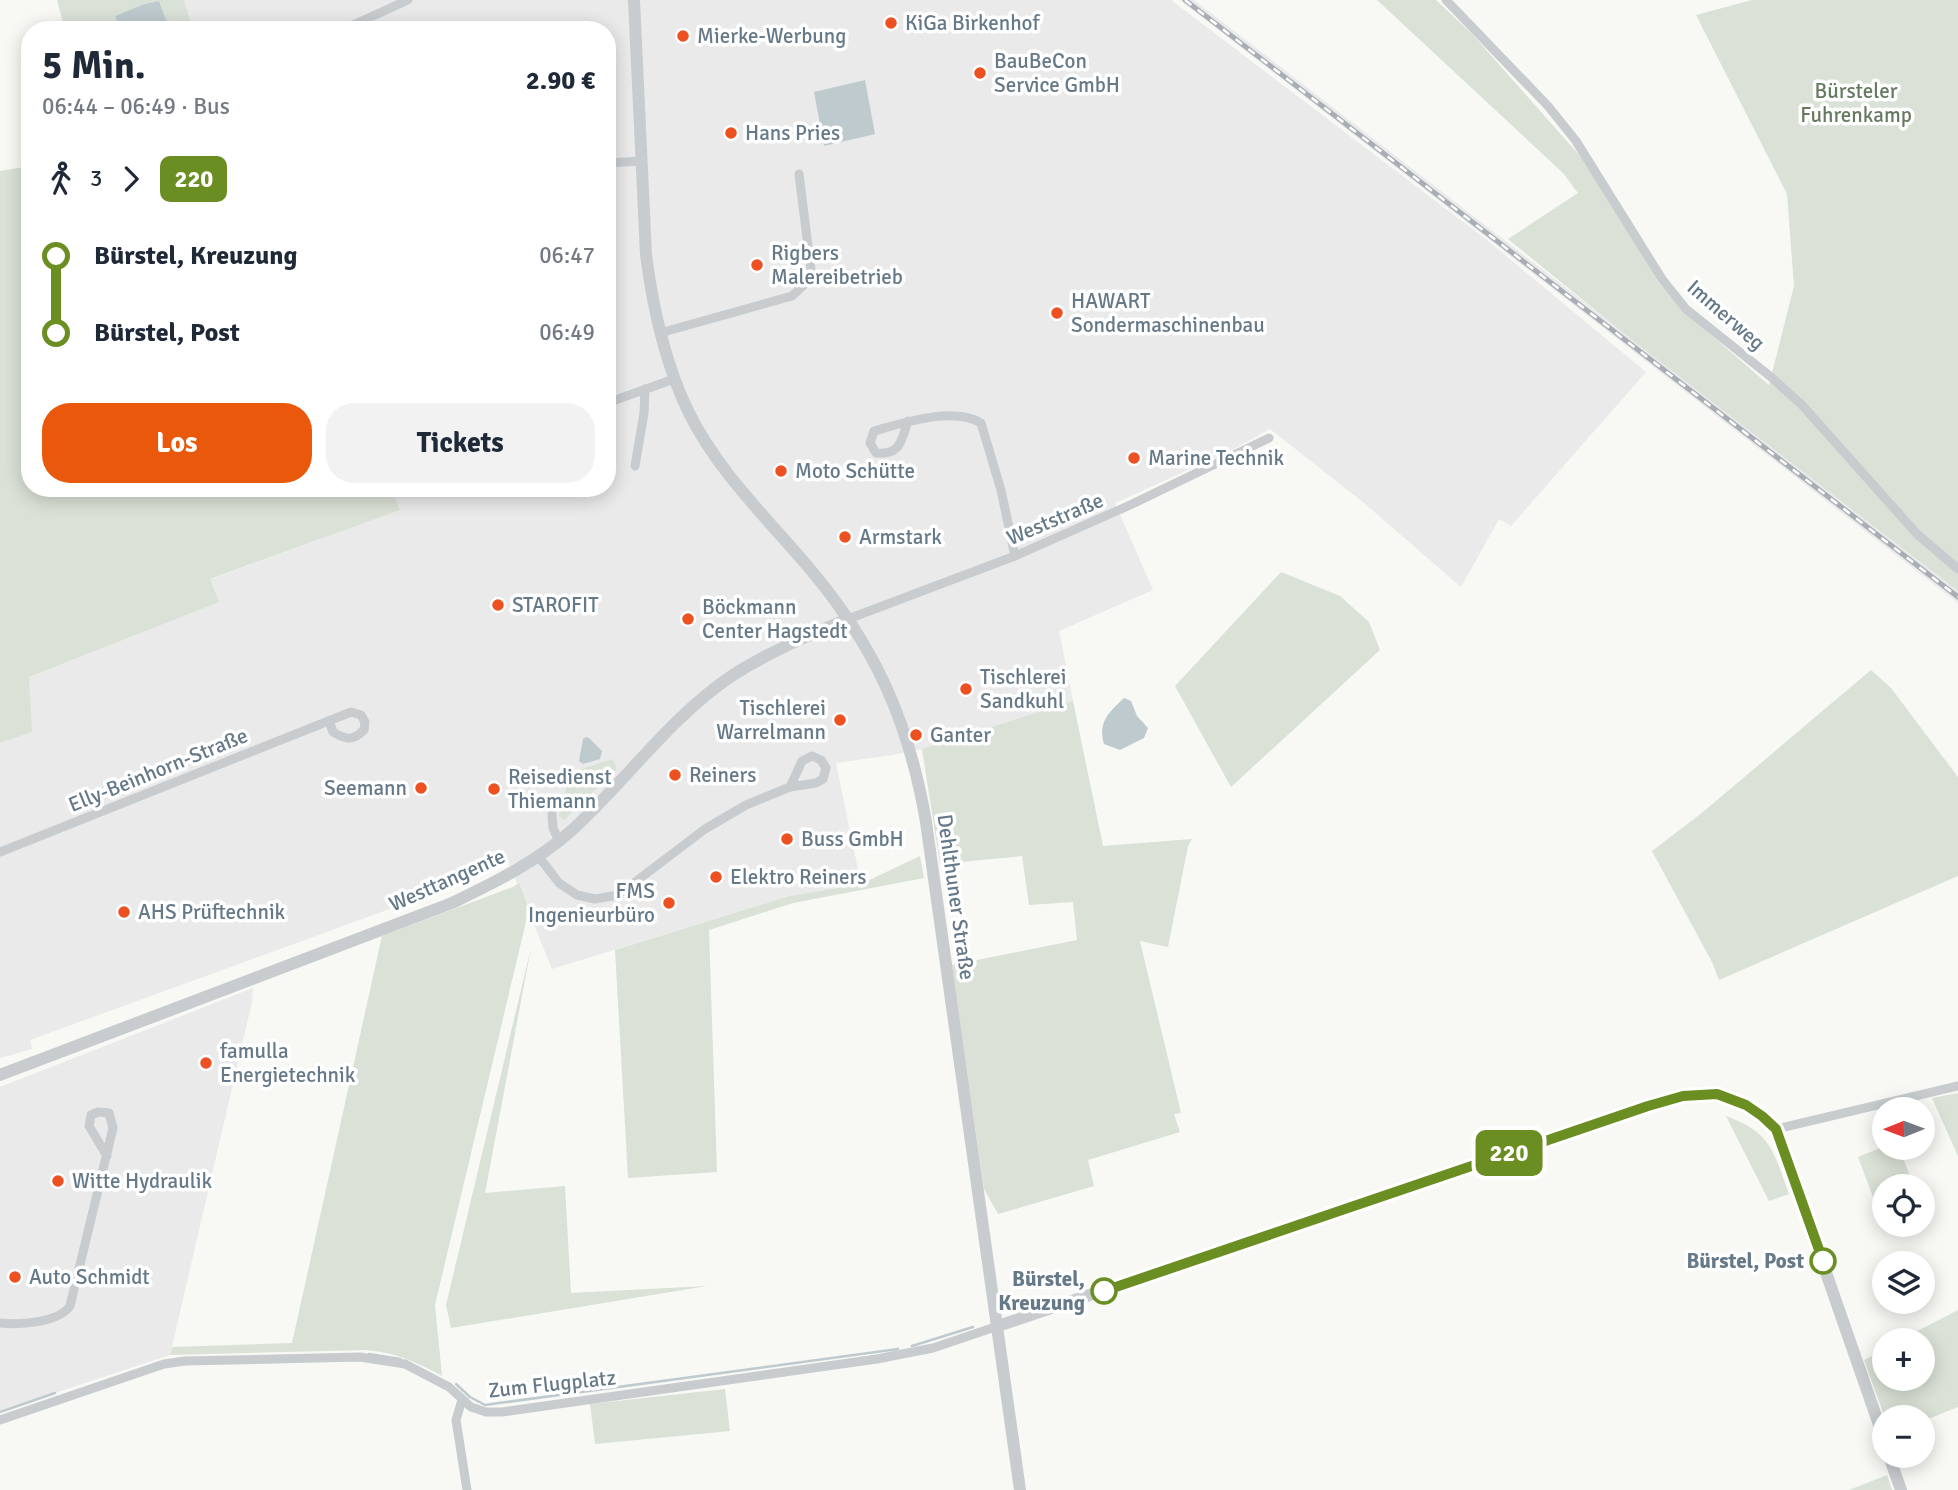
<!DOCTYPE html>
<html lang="de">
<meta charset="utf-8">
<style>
:root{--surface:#fff;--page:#f2f2f3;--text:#1f2937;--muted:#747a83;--accent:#ea580c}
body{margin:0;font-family:Signika,sans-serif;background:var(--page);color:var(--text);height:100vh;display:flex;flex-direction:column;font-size:26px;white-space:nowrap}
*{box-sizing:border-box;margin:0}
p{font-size:23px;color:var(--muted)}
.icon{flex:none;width:38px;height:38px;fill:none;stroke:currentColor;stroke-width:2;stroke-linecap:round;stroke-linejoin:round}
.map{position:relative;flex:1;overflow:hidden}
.details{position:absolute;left:21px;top:21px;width:595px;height:476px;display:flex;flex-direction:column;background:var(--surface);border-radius:28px;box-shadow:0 4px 18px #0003}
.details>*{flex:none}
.badge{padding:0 14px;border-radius:10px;font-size:24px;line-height:46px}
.needle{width:46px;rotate:269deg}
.controls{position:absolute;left:1872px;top:1097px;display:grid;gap:14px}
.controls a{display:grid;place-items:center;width:63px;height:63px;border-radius:50%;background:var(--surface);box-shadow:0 4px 18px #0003;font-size:35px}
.map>.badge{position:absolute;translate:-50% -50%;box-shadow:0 0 0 4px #fff}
.legs{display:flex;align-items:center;gap:10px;height:77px;padding:0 21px;font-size:23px}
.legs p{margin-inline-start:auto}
.summary{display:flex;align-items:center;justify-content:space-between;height:119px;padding:0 21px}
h1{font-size:38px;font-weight:800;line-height:52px}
.button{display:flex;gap:14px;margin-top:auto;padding:14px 21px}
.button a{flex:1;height:80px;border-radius:28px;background:var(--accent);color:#fff;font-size:28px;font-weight:800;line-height:80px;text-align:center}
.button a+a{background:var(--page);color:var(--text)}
ul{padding:0 21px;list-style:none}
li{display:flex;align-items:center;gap:24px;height:77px;font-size:26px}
li i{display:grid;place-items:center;width:10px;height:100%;margin:0 9px;background:currentColor}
li i::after{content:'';width:18px;height:18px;margin:-9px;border:5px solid;border-radius:50%;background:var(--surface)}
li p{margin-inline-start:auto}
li:first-child i{background:linear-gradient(#0000 50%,currentColor 0)}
li:last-child i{background:linear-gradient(currentColor 50%,#0000 0)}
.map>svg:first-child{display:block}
.built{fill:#e9eae9}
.green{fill:#dae1d6}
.water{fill:#becace}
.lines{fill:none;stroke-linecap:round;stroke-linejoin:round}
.stream{stroke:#becace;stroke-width:2.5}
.minor{stroke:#c8cccf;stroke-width:9}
.tertiary{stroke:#c8cccf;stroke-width:12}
.rail-casing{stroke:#a8aeb4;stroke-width:5}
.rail{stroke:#fff;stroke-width:2.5;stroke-dasharray:8;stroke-linecap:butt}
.line-1-casing{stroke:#fff;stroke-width:16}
.line-1{stroke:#6b8e23;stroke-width:10}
.poi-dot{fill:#ed5021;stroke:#fff;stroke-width:2.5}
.stop-1-dot{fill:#fff;stroke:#6b8e23;stroke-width:3.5}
.labels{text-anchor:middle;stroke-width:7;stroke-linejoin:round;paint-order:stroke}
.poi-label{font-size:21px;fill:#667988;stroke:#fff;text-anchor:start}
.park-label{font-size:21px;fill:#667a61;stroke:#fff}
.street-label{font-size:21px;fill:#667988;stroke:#fff}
.stop-label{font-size:21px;font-weight:bold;fill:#667988;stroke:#fff;text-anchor:end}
</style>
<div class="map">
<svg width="1958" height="1490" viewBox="0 0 1958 1490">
<rect width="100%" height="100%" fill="#f8f8f5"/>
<g class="built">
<polygon points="184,0 1171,0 1487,240 1646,372 1511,526 1499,519 1461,587 1364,503 1270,429 1230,451 1115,503 1153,590 1059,631 1073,701 922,749 892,755 836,763 861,884 789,896 552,969 505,854 417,899 30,1040 32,1049 0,1058 0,743 31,732 29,677 218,602 209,580 399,510 391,488 607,488 607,30 193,30"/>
<polygon points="1180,0 1194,0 1958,591 1958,603"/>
<polygon points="253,988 252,1002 170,1355 0,1411 0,1087"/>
</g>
<g class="green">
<polygon points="57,0 184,0 193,30 170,30 159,1 144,4 115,16 120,30 65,30"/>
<polygon points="1377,0 1436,0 1473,35 1580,156 1629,231 1658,282 1681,309 1769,385 1794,286 1787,194 1696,15 1752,0 1958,0 1958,591 1636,343 1508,239 1578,193 1563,173"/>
<polygon points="30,166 30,410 23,416 30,442 30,488 391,488 400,510 210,579 219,602 29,677 32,732 0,743 0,171"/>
<polygon points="1281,572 1340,596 1369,622 1380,650 1231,787 1175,686"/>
<polygon points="1871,670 1891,688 1958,777 1958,876 1719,980 1712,962 1652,851 1703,812"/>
<polygon points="1073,701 1103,846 1192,839 1188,846 1168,947 1140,941 1181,1113 1174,1114 1180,1132 1088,1160 1094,1186 998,1214 984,1189 952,965 1077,940 1073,902 1029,905 1022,856 940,864 922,749"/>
<polygon points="612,759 617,768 564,820 559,816 570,773"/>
<polygon points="920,856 924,878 793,903 709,930 717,1172 628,1178 615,950 789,896 861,884"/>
<path d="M519,883L529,909L435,1305L442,1376C417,1362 396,1353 367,1350L170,1355L172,1347L292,1343L382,936L513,887Z"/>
<polygon points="531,948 485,1193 565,1186 571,1293 707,1286 451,1328 446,1305"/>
<polygon points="1958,1093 1958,1156 1932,1098"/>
<path d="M1726,1116C1772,1133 1773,1151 1789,1194L1769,1201Z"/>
<polygon points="1885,1146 1899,1148 1914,1186 1885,1186 1885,1220 1882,1221 1858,1157"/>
<polygon points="1958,1310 1958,1407 1923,1421 1923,1418 1885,1418 1864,1360 1885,1349 1885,1379 1923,1379 1923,1340 1900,1340"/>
<polygon points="725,1389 730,1431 595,1444 590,1404"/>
<polygon points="1887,1475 1892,1490 1849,1490"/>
</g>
<g class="water">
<polygon points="159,1 170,30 120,30 115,16 144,4"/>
<polygon points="865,80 875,134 824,146 814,92"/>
<path d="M1124,698L1131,701L1137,716L1148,728L1144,738L1120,750L1104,744C1098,722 1108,713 1124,698Z"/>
<polygon points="586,737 589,738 602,751 600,759 583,764 579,761 583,739"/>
</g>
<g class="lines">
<g class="stream">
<polyline points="912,1346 973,1327"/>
<polyline points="369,1354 400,1359"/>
<polyline points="456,1384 470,1397 485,1405 898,1349"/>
<polyline points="0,1412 55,1393"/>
</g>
<g class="minor">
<polyline points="1446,0 1548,106 1576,141 1662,279 1686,309 1771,377 1802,405 1917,534 1958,569"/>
<polyline points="342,30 408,0"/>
<polyline points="607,163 642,161"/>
<polyline points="660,333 792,296 805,284 811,270 799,174"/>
<polyline points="607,403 674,379"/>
<path d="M908,421C901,441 901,455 876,453L870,443L874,431C903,423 954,406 981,423L1001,490L1015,556"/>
<polyline points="635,466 644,413 645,389"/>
<polyline points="848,619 1015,556 1128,506 1269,438"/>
<polyline points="552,814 553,828 559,841"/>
<path d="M0,852L351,712L361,715L365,722L364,730C353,741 346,740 333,732L329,721"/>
<polyline points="539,857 559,883 577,895 595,899 618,895 705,829 746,805 790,787 816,783 823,779 826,768 821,760 812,756 802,761 790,787"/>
<polyline points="1776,1129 1958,1086"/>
<path d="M0,1323C19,1325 58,1323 70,1306L113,1128L109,1113L98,1112L91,1115L89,1126L107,1156"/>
<polyline points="462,1400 456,1420 467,1490"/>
<polyline points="0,1420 164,1364 185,1361 360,1357 405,1364 449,1387 471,1407 486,1412 502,1412 877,1359 933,1348 998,1326"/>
</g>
<g class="tertiary">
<path d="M634,0L646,255C653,309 665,364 689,413C719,473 767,518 810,569C875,646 909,722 926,822L1020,1490"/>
<path d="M0,1075L452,903C494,883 536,862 571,831C626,781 670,717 733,675C769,652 808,635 848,619"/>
<path d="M998,1326L1648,1106C1703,1090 1732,1088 1776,1129L1885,1442"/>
<polyline points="1889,1456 1901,1490"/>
</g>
<defs>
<polyline id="rail" points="1185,0 1958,597"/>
</defs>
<use href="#rail" class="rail-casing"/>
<use href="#rail" class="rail"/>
</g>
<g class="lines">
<defs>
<polyline id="line-1" points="1104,1291 1648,1106 1683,1096 1717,1094 1746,1105 1762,1116 1776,1129 1823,1261"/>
</defs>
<use href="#line-1" class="line-1-casing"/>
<use href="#line-1" class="line-1"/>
</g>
<g class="poi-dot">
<circle cx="891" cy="23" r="7"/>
<circle cx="683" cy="36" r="7"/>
<circle cx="980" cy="73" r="7"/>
<circle cx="731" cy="133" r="7"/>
<circle cx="757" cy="265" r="7"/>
<circle cx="1057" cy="313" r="7"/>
<circle cx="1134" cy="458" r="7"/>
<circle cx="781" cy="471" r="7"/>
<circle cx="845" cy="537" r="7"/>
<circle cx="498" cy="605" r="7"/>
<circle cx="688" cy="619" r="7"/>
<circle cx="966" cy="689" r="7"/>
<circle cx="840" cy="720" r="7"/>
<circle cx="916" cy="735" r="7"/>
<circle cx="675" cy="775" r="7"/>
<circle cx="421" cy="788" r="7"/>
<circle cx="494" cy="789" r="7"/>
<circle cx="787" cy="839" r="7"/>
<circle cx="716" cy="877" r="7"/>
<circle cx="669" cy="903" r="7"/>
<circle cx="124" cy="912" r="7"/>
<circle cx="206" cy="1063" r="7"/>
<circle cx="58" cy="1181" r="7"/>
<circle cx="15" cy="1277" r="7"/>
</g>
<g class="stop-1-dot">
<circle cx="1823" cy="1261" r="12"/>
<circle cx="1104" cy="1291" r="12"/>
</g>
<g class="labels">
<g class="poi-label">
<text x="905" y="30">KiGa Birkenhof</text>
<text x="697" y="43">Mierke-Werbung</text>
<text x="994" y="68">BauBeCon<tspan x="994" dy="24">Service GmbH</tspan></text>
<text x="745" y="140">Hans Pries</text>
<text x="771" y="260">Rigbers<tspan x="771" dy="24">Malereibetrieb</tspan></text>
<text x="1071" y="308">HAWART<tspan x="1071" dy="24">Sondermaschinenbau</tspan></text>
<text x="1148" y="465">Marine Technik</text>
<text x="795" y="478">Moto Schütte</text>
<text x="859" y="544">Armstark</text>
<text x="512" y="612">STAROFIT</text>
<text x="702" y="614">Böckmann<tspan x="702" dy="24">Center Hagstedt</tspan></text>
<text x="980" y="684">Tischlerei<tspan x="980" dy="24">Sandkuhl</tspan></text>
<text x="826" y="715" text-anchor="end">Tischlerei<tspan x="826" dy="24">Warrelmann</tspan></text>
<text x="930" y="742">Ganter</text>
<text x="689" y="782">Reiners</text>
<text x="508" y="784">Reisedienst<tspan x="508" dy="24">Thiemann</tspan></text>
<text x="407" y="795" text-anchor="end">Seemann</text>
<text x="801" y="846">Buss GmbH</text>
<text x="730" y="884">Elektro Reiners</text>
<text x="655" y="898" text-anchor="end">FMS<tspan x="655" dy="24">Ingenieurbüro</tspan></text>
<text x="138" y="919">AHS Prüftechnik</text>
<text x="220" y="1058">famulla<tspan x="220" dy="24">Energietechnik</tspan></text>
<text x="72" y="1188">Witte Hydraulik</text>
<text x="29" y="1284">Auto Schmidt</text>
</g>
<g class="park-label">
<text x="1856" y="98">Bürsteler<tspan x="1856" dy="24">Fuhrenkamp</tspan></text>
</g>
<g class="street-label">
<text transform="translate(1726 315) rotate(41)" y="7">Immerweg</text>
<text transform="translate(1055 519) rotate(-23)" y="7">Weststraße</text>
<text transform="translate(158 770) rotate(-22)" y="7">Elly-Beinhorn-Straße</text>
<text transform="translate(447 880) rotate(-24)" y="7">Westtangente</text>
<text transform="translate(956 897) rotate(82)" y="7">Dehlthuner Straße</text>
<text transform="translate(552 1384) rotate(-6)" y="7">Zum Flugplatz</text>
</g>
<g class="stop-label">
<text x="1804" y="1268">Bürstel, Post</text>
<text x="1085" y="1286">Bürstel,<tspan x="1085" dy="24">Kreuzung</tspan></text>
</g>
</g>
</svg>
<div class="controls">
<a><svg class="needle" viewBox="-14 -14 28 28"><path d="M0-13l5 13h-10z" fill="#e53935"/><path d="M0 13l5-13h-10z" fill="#747a83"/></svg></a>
<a><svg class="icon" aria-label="locate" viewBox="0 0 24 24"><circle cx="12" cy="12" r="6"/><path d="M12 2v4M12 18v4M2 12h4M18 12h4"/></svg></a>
<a><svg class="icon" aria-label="layers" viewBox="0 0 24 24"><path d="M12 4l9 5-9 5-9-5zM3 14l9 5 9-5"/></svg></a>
<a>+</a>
<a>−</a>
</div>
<b class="badge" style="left:1509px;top:1153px;background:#6b8e23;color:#fff">220</b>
<section class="details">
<div class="summary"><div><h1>5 Min.</h1><p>06:44 – 06:49 · Bus</p></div><b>2.90 €</b></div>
<div class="legs"><svg class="icon" aria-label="walk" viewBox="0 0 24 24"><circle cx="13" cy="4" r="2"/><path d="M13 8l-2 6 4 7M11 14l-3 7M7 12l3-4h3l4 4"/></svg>3<svg class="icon" aria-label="forward" viewBox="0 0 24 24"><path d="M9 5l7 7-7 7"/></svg><b class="badge" style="background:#6b8e23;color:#fff">220</b></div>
<ul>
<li><i style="color:#6b8e23"></i><b>Bürstel, Kreuzung</b><p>06:47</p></li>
<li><i style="color:#6b8e23"></i><b>Bürstel, Post</b><p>06:49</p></li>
</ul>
<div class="button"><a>Los</a><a>Tickets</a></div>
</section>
</div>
